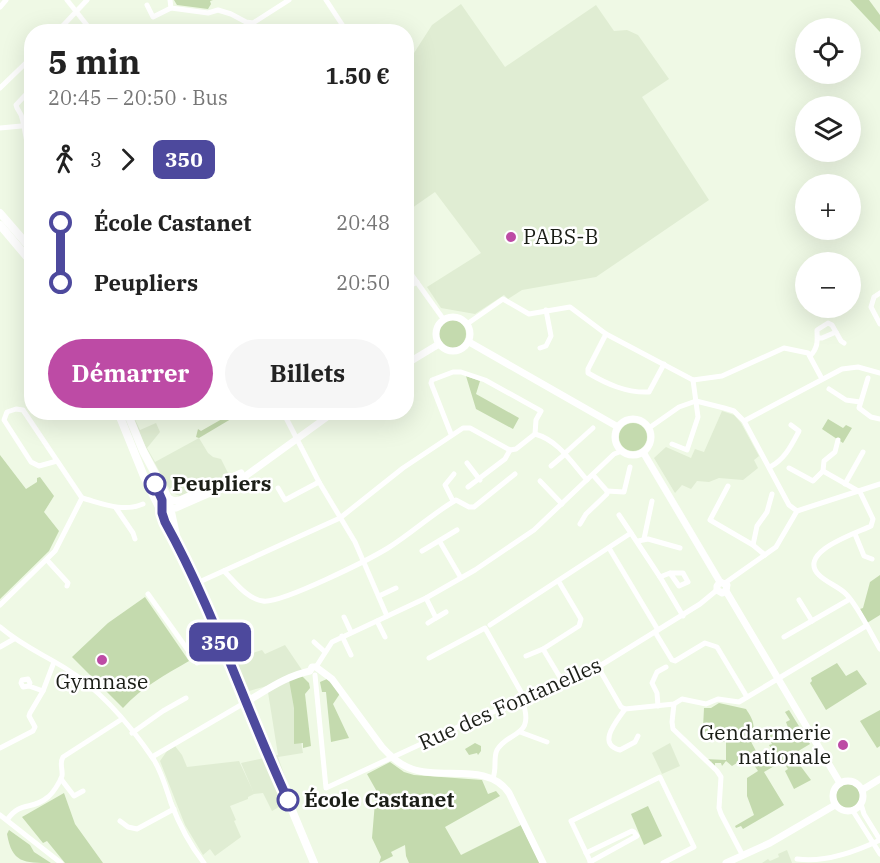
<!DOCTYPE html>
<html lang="fr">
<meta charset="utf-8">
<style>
:root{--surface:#fff;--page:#f6f6f6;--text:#222;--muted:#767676;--accent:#bd4ba5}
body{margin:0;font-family:"IBM Plex Serif",serif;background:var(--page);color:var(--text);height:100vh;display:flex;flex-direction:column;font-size:22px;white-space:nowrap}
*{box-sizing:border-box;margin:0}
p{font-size:20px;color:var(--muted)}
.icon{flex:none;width:33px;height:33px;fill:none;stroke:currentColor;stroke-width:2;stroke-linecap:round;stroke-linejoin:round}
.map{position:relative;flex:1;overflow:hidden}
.drawer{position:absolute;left:24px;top:24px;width:390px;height:396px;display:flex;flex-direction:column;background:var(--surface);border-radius:24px;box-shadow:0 6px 24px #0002}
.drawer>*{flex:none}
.badge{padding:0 12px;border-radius:9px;font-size:21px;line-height:39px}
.controls{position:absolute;left:795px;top:18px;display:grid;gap:12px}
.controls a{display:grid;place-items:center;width:66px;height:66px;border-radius:50%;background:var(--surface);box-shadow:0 6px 24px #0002;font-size:30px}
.map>.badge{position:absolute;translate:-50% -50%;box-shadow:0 0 0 3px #fff}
.legs{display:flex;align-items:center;gap:9px;height:66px;padding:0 24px;font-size:20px}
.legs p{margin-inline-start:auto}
.headline{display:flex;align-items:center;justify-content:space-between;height:102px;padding:0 24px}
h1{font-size:33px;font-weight:700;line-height:45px}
.action{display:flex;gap:12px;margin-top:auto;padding:12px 24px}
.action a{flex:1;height:69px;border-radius:36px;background:var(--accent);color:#fff;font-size:24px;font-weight:700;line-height:69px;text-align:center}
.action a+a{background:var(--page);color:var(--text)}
ul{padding:0 24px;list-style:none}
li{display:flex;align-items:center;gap:21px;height:60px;font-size:22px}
li i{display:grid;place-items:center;width:9px;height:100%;margin:0 8px;background:currentColor}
li i::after{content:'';width:15px;height:15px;margin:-8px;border:4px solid;border-radius:50%;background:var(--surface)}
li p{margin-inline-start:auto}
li:first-child i{background:linear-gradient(#0000 50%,currentColor 0)}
li:last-child i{background:linear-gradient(currentColor 50%,#0000 0)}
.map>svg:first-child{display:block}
.built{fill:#e0edd3}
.green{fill:#c4daae}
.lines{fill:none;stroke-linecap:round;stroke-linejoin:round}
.street{stroke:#fff;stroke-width:5}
.secondary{stroke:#fff;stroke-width:7}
.primary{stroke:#fff;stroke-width:8}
.line-1-casing{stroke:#fff;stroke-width:14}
.line-1{stroke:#4d499d;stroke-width:9}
.poi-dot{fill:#bd4ba5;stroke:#fff;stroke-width:2}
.stop-1-dot{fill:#fff;stroke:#4d499d;stroke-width:3}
.labels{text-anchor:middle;stroke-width:5;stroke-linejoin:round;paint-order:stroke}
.poi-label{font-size:21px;fill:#1b1e17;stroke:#fff;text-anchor:start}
.stop-label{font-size:21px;font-weight:bold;fill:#1b1e17;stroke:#fff;text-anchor:start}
.street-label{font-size:21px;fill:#1b1e17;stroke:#fff}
</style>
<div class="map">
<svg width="880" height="863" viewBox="0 0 880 863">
<rect width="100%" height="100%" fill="#eff9e5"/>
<g class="built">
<polygon points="461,4 505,67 596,5 614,31 627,30 638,35 669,79 642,97 709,200 596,277 522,290 508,299 504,295 475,314 441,308 427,287 481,253 435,192 412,208 407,204 406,124 412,121 407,113 407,77 412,73 407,64 432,25"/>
<polygon points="722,411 734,415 741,423 759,456 754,460 758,468 743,480 719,478 709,482 697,481 691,489 682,485 675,493 654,458 666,447 691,458 695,449 704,452"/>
<polygon points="129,413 132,413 140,430 156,423 160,432 147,448 155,462 199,438 208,453 213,457 221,459 229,475 180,496 172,493 163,478 138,433"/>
<polygon points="285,645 302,670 290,676 303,753 278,757 293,799 272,811 263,793 254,794 248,797 248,799 230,806 236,820 234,821 241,837 215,856 210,849 203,855 185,825 160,761 167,751 175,746 182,755 187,767 239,761 253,791 241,763 278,755 267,686 249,691 234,659 262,650 265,654"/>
<polygon points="670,743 680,766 662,774 652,753"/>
<polygon points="787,850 792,863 762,863 768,859 770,861 779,857 778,854"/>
</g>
<g class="green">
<polygon points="174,0 213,0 210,1 211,4 208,9 177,5"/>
<polygon points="850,0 869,0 880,15 880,32"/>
<circle cx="452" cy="334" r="14"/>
<polygon points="466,376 480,381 476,394 519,418 513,429 476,409"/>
<polygon points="219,413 241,413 199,438 196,437 198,429 201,431 222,419"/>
<polygon points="828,419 843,428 846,425 852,428 843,443 822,429"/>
<circle cx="633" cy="437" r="14"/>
<polygon points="0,455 26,489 37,482 37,478 40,477 54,496 44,512 59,531 49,551 0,599"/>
<polygon points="880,575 880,615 867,623 860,609 863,608 870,582"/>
<path d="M145,597L189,661C165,675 142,687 123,708L72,657L108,623Z"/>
<polygon points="837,663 846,676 857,670 867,684 826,710 810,683 812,681 811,678"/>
<polygon points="302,676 309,683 310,688 305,694 311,746 303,748 303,743 294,744 294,708 289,680"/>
<polygon points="327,679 341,692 333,704 349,738 331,742 326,692 322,692 320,682"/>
<path d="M719,703L746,709C752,718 758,728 749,738L756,751L754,753L758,760L761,759L764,762L775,756L769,745L772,744L768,736L776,732L779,736L789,730L786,722L790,720L785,712L789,710L810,744L790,756L795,765L799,764L811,780L794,789L785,771L788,769L783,761L764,772L784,805L743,829L741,826L736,828L735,826L754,815L747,796V778L758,771L748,756L732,766L726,761L722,766L721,763H715V766L710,764L712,761L709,764L704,759L726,760V742L709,740L703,728L704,708H711Z"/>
<polygon points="880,710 880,746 877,748 860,721"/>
<polygon points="475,743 481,746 481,751 478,755 477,753 469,755 465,749"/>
<polygon points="390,762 404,772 414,775 482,780 488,794 496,791 500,796 445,827 461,855 521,825 540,863 409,863 406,856 405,845 391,852 393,856 379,863 381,857 372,838 376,790 367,774"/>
<circle cx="848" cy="796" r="12"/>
<polygon points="64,793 75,824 103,863 65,863 47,841 43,843 22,817"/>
<polygon points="648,806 662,836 644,845 631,814"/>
<path d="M9,830L30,845L34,852L51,863C24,863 12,863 7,834Z"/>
</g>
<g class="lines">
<g class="street">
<polyline points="67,0 90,29 90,32"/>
<polyline points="170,0 171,8 208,13 218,10 231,14 246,22 253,23 289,0"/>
<polyline points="326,0 347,32"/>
<polyline points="147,5 153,17 171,8"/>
<polyline points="0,7 6,0"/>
<polyline points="57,32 87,0"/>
<polyline points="31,71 32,72"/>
<polyline points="0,88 32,57"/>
<path d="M32,88L16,105C17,110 21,112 22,118C26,131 25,143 32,156"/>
<polyline points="0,128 32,125"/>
<polyline points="406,267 444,320"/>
<polyline points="406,288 417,282"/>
<polyline points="880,293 874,297 871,307 880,324"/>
<polyline points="467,324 503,299 529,314 570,307 606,334 693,380"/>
<path d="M606,334L588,369V373C607,384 626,393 649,392L664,364"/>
<polyline points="819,338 822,338 836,332"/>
<polyline points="540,348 546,346 551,336 546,310"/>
<path d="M810,356C819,347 817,340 817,330L828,323L832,325L841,341L844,343"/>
<polyline points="868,378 859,408 871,417 880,419"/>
<polyline points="693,380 722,376 784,348 808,353 822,379"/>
<polyline points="829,389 846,400 860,402"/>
<polyline points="283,412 319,482 355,542 387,616"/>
<polyline points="744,421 789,505 797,511"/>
<polyline points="649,428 679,407 696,401 724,408 734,411 744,421 842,369 858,367 880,373"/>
<polyline points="451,434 431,383 432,380 453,372 461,372 485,380 541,411 536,420 535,434"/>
<polyline points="672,444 687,450 698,417 693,380"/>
<polyline points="564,454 593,428"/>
<polyline points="57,461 39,466 31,462 4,420 7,412 16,409 23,410 82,498"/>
<polyline points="467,463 480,480"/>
<polyline points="551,466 564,455"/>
<path d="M770,467C785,459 791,446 799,431L791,425"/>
<path d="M789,468L813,481L823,471L860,492L873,519L871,526C857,533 796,552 819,575C827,583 838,586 846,594C858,606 871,634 880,649"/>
<polyline points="823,471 824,461 835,452 838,440"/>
<polyline points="540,481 562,504"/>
<polyline points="845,484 863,452"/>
<polyline points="728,486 710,520 753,545 765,555"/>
<polyline points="468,487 505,459 510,450"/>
<polyline points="278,488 285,500 319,482"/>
<polyline points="607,491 624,492 630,467"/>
<path d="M82,498C101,503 123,513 143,504"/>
<polyline points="453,501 445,485 454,474"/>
<polyline points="116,508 133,533 135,539"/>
<polyline points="619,515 631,533"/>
<polyline points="580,524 586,514 607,494 607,491 593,475"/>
<polyline points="855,534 864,556 872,559"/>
<polyline points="644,539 652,501"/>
<polyline points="638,541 648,539 680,548"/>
<polyline points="440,542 461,578"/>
<polyline points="753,545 757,526 767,512 772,494"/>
<polyline points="609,548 658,630"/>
<polyline points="422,551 457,530"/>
<polyline points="47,560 68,583 67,586"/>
<path d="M224,571C235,582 247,599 263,601C281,604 370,559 388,548C412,533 432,514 456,500L469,507H474L515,474"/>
<polyline points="660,577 670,573 683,573 688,582 679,586 670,573"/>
<polyline points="559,582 581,619 579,626 543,649 564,684"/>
<path d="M197,583L340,518L403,468L463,428H470L510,450L516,449L535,434C558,440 572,463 587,480"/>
<polyline points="725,583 776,547 797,511 880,484"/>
<polyline points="148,594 197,663 224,651"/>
<polyline points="379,596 396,588"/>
<polyline points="426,598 436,618 428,623"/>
<polyline points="799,600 812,621"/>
<polyline points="0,605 55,551 82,498"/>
<polyline points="344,617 351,632"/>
<polyline points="436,618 446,612"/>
<polyline points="377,621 385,637"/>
<polyline points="490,625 631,533 660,577 683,616"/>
<path d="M0,627C22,646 41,653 65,668C101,690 131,726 154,760C162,773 166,788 171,803C179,824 190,845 204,863"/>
<polyline points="655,632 672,660 675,661 705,643 717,647 747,697"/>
<polyline points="342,636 351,655"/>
<polyline points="784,637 850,599"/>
<polyline points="314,642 325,652"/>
<polyline points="0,647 14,639"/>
<polyline points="526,656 543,649"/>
<polyline points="429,658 485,628 525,699"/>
<polyline points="316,667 332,642 426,598 475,570 534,530 614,454 622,451"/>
<polyline points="598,667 621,707 625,709 674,704 682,699 706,704 718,699 739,702 866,626"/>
<polyline points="315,675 326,788 473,720 564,684 598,667 700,604 717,590"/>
<polyline points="29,686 30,683 28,679 22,680 21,683 23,687 29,686 43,691"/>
<polyline points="674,704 672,722 673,729 717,771 721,777 719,808 721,814 743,856"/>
<polyline points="658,706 657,693 652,683 657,672 666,667"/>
<path d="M625,709C617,721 596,744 620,750L635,742L638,736"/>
<polyline points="520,732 547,742"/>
<polyline points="132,733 163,711 186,698"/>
<polyline points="0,748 33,731 35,727 29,716 30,713 43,691 54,662"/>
<polyline points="152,757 246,702"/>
<path d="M493,778C497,768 493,758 497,750C509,730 536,738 522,700"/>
<polyline points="61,779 74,796 83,791"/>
<polyline points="861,804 864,814 880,840"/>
<polyline points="853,811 880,854"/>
<polyline points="0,815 61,863"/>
<path d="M7,820C21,800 32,811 48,797C53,793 60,782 62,776C63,769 59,764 63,757L122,719"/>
<polyline points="120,821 128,827 137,829 174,809"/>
<polyline points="586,853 632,831 634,832 637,836 590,862"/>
<path d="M797,859C825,863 855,852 880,840"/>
<polyline points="591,863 571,821 660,777 694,847 663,863"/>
</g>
<g class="secondary">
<circle cx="453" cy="334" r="17"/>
<polyline points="469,342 618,427"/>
<polyline points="406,364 439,344"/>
<circle cx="633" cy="437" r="18"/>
<polyline points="643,452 720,582"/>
<polyline points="168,498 174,501 180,500 241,473"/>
<polyline points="157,501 168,509 176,508 240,480 334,412"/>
<polyline points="720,582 727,585 726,591 840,783"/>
<polyline points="720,582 717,586 717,590 722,593 726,591"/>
<path d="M246,702C267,690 286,676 310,671L312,667H316L332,679L382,747C390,756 400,765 412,769C443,780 488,762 509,793L543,863"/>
<circle cx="848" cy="796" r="15"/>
<polyline points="862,790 880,779"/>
<polyline points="726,863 770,843 835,805"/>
</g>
<g class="primary">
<polyline points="0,213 32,250"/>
<polyline points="0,225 32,263"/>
<polyline points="118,412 145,479 199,587 314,863"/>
<polyline points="127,412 143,451 168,498 176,535"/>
</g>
</g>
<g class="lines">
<defs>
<path id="line-1" d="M155,484L162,500V513L165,522C214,610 245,708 288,800"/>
</defs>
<use href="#line-1" class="line-1-casing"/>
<use href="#line-1" class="line-1"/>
</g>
<g class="poi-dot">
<circle cx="511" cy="237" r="6"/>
<circle cx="102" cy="660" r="6"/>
<circle cx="843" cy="745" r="6"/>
</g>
<g class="stop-1-dot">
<circle cx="155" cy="484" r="10"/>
<circle cx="288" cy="800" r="10"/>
</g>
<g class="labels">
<g class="poi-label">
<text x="523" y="244">PABS-B</text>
<text x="102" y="689" text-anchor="middle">Gymnase</text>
<text x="831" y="740" text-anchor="end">Gendarmerie<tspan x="831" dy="24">nationale</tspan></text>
</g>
<g class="stop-label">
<text x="172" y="491">Peupliers</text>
<text x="304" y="807">École Castanet</text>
</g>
<g class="street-label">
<text transform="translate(510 704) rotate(-24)" y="7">Rue des Fontanelles</text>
</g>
</g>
</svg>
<div class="controls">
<a><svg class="icon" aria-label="locate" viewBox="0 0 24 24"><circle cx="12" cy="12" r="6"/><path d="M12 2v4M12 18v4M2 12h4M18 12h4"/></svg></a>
<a><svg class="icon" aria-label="layers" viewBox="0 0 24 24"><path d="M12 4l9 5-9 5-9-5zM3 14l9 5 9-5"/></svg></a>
<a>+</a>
<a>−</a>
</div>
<b class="badge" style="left:220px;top:642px;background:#4d499d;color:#fff">350</b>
<section class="drawer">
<div class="headline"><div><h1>5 min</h1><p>20:45 – 20:50 · Bus</p></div><b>1.50 €</b></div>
<div class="legs"><svg class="icon" aria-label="walk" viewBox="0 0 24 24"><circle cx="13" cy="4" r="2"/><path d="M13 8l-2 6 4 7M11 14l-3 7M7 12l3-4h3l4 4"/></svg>3<svg class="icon" aria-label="forward" viewBox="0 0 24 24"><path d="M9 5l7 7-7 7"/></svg><b class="badge" style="background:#4d499d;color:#fff">350</b></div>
<ul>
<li><i style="color:#4d499d"></i><b>École Castanet</b><p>20:48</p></li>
<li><i style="color:#4d499d"></i><b>Peupliers</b><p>20:50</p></li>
</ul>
<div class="action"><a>Démarrer</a><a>Billets</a></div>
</section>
</div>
